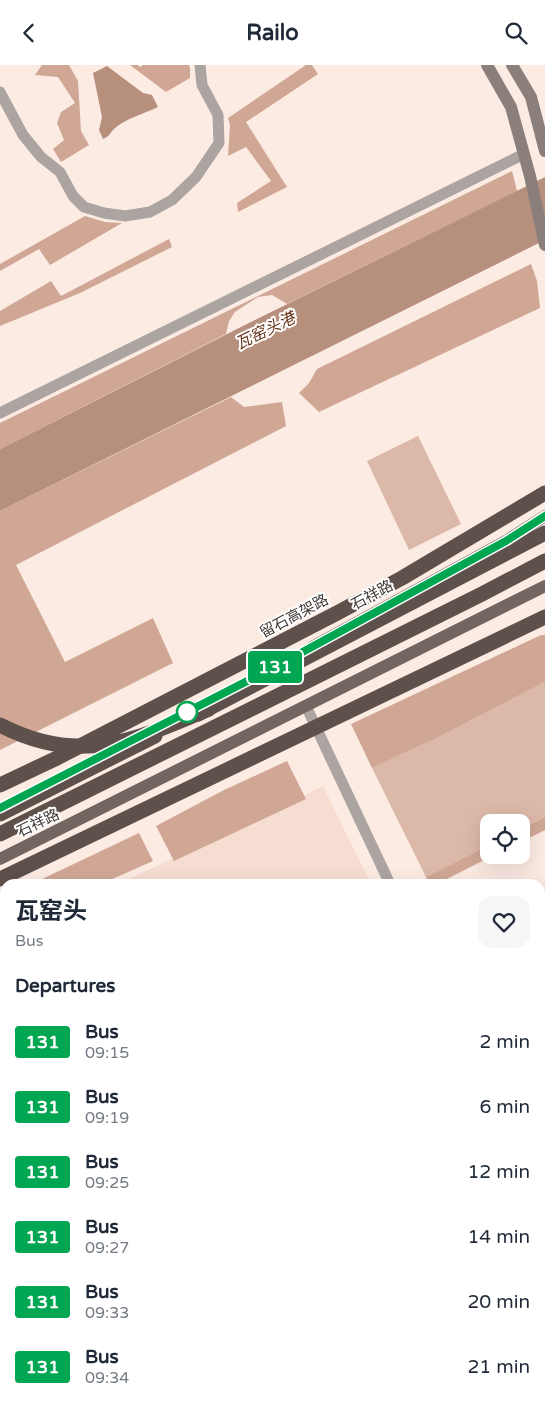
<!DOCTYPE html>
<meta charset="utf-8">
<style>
:root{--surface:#fff;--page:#f6f6f7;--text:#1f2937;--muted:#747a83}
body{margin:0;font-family:"Varela Round","Noto Sans SC",sans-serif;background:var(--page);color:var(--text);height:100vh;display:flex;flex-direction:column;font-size:19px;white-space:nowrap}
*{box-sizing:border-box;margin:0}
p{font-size:16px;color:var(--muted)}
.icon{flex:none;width:28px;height:28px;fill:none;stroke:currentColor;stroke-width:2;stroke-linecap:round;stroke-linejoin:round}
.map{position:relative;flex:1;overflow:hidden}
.sheet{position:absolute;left:0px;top:814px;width:545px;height:531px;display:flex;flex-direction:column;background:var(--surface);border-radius:15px 15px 0 0;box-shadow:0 5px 20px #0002}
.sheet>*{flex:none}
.badge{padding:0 10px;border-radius:4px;font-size:18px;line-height:32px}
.tools{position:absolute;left:480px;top:749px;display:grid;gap:10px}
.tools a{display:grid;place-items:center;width:50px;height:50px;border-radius:10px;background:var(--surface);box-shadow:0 5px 20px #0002;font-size:25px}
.map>.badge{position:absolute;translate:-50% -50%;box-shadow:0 0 0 2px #fff}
h2{padding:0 15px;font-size:19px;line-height:45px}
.round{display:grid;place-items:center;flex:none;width:52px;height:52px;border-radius:15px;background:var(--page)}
.headline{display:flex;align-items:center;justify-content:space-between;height:85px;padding:0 15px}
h1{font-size:24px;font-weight:700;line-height:38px}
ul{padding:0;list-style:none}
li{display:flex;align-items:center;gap:15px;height:65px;padding:0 15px}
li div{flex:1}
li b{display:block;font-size:19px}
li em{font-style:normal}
li .badge{min-width:55px;font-weight:700;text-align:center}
header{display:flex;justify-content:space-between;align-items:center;height:65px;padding:0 15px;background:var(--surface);font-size:22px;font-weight:700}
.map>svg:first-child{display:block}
.built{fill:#f6ddd2}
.green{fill:#dcb8a8}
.forest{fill:#d0a795}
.water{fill:#b78f7d}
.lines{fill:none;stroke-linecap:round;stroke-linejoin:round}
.street{stroke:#aba4a0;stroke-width:11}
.secondary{stroke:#8a7f7b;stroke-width:12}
.primary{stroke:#736660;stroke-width:12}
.highway{stroke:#5e504a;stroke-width:15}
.highway-bridge{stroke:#5e504a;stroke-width:15}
.line-casing{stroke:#fff;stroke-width:11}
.line{stroke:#00a651;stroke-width:8}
.stop-dot{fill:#fff;stroke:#00a651;stroke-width:2.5}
.labels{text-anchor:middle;stroke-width:4;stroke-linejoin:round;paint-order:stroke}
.street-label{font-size:15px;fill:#413a37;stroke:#fff}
.water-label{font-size:16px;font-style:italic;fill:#69341a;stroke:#fff}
</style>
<header><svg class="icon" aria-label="back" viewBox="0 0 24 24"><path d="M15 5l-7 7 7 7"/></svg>Railo<svg class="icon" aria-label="search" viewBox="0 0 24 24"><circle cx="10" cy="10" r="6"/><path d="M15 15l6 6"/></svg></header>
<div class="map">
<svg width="545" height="1344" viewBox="0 0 545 1344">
<rect width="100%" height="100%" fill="#fcebe3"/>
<g class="built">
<polygon points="323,721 371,819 119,819"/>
<polygon points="5,873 5,1089 0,1078 0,876"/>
<polygon points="540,1095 545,1104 545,1344 495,1344 493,1340 540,1340"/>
<polygon points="145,1340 348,1340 350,1344 147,1344"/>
</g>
<g class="green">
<polygon points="418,371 461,459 409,485 367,396"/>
<polygon points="545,617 545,752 521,764 521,758 489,758 489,780 426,812 372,703 435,674"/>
</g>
<g class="forest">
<polygon points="42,0 69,0 78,16 81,66 89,80 61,97 53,84 64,75 57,58 61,47 75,38 58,12 35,10"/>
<polygon points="130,0 138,0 140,2 143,0 189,0 190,3 190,13 166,27"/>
<polygon points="306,0 312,0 318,9 246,57 287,122 238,147 237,138 271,116 246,82 228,91 230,60 228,53"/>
<polygon points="512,106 517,126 287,239 272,230 258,232 235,247 229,256 226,269 0,384 0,358"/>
<polygon points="85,151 105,157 122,158 50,200 39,184 0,206 0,199"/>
<polygon points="169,174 172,182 80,228 0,261 0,246 51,216 61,231"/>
<polygon points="531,199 537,216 540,243 319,347 299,328 309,318 317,304"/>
<polygon points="231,332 244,342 282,337 286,361 16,500 65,597 153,553 173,598 0,685 0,446"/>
<polygon points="541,570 545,570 545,617 435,674 372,703 351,659"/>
<polygon points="287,696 306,734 174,796 156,761 224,725"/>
<polygon points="545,752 545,765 521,777 521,764"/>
<polygon points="139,768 153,796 101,819 42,819 40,815"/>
<polygon points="489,780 489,790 494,790 437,819 429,819 426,812"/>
<polygon points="5,833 5,885 0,887 0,835"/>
<polygon points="0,1078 5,1089 5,1340 145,1340 147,1344 0,1344"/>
</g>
<g class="water">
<path d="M107,1L143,28L152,30L158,42C146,48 124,54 114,64C109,69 111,70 103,74L99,65L102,52L93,8Z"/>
<polygon points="545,112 545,175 0,446 0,384 239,263"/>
<polygon points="348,1340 493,1340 495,1344 350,1344"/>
</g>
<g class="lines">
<g class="street">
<polyline points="0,27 23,70 41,92 60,107 73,131 84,142 104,148 125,151 150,147 172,135 196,112 219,78 218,50 202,20 200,0"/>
<polyline points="0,348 524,89"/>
<polyline points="306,641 390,819"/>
<polyline points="540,1128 545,1138"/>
<polyline points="191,1340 193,1344"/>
<polyline points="325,1340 327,1344"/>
<polyline points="516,1340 518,1344"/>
</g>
<g class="secondary">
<polyline points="487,0 511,42 530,111 545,180"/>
<polyline points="512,0 531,32 545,86"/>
</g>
<g class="primary">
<polyline points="312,582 506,476 545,451"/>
<polyline points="0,794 545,521"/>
</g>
<g class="highway">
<polyline points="198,649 545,468"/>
<polyline points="0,749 155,671"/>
<polyline points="0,769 482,529 545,496"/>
</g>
<g class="highway-bridge">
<path d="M0,660C79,701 134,676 209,644"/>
<polyline points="0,720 55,694 339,547 402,513 545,428"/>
<polyline points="0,814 545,552"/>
</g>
</g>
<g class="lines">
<defs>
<polyline id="line" points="0,743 288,595 506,476 545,451"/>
</defs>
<use href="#line" class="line-casing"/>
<use href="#line" class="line"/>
</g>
<circle class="stop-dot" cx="187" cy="647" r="10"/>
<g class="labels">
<g class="street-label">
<text transform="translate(372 530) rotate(-29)" y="5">石祥路</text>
<text transform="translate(294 551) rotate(-28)" y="5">留石高架路</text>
<text transform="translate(38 758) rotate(-26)" y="5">石祥路</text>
</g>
<g class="water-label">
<text transform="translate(265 265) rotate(-26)" y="6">瓦窑头港</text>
</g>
</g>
</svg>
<div class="tools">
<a><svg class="icon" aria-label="locate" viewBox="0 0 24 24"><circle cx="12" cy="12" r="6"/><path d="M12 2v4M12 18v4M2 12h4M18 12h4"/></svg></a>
</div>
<b class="badge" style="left:275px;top:602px;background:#00a651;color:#fff">131</b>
<section class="sheet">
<div class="headline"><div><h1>瓦窑头</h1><p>Bus</p></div><a class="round"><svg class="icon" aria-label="heart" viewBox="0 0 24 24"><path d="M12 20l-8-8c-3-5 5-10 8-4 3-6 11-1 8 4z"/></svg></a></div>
<h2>Departures</h2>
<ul>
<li><span class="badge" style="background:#00a651;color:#fff">131</span><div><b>Bus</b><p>09:15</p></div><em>2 min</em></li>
<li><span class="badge" style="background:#00a651;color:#fff">131</span><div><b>Bus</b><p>09:19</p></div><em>6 min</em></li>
<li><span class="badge" style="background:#00a651;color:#fff">131</span><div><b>Bus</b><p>09:25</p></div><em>12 min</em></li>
<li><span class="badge" style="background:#00a651;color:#fff">131</span><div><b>Bus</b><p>09:27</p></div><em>14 min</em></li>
<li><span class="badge" style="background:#00a651;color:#fff">131</span><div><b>Bus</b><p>09:33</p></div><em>20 min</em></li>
<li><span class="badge" style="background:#00a651;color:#fff">131</span><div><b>Bus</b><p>09:34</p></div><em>21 min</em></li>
</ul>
</section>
</div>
